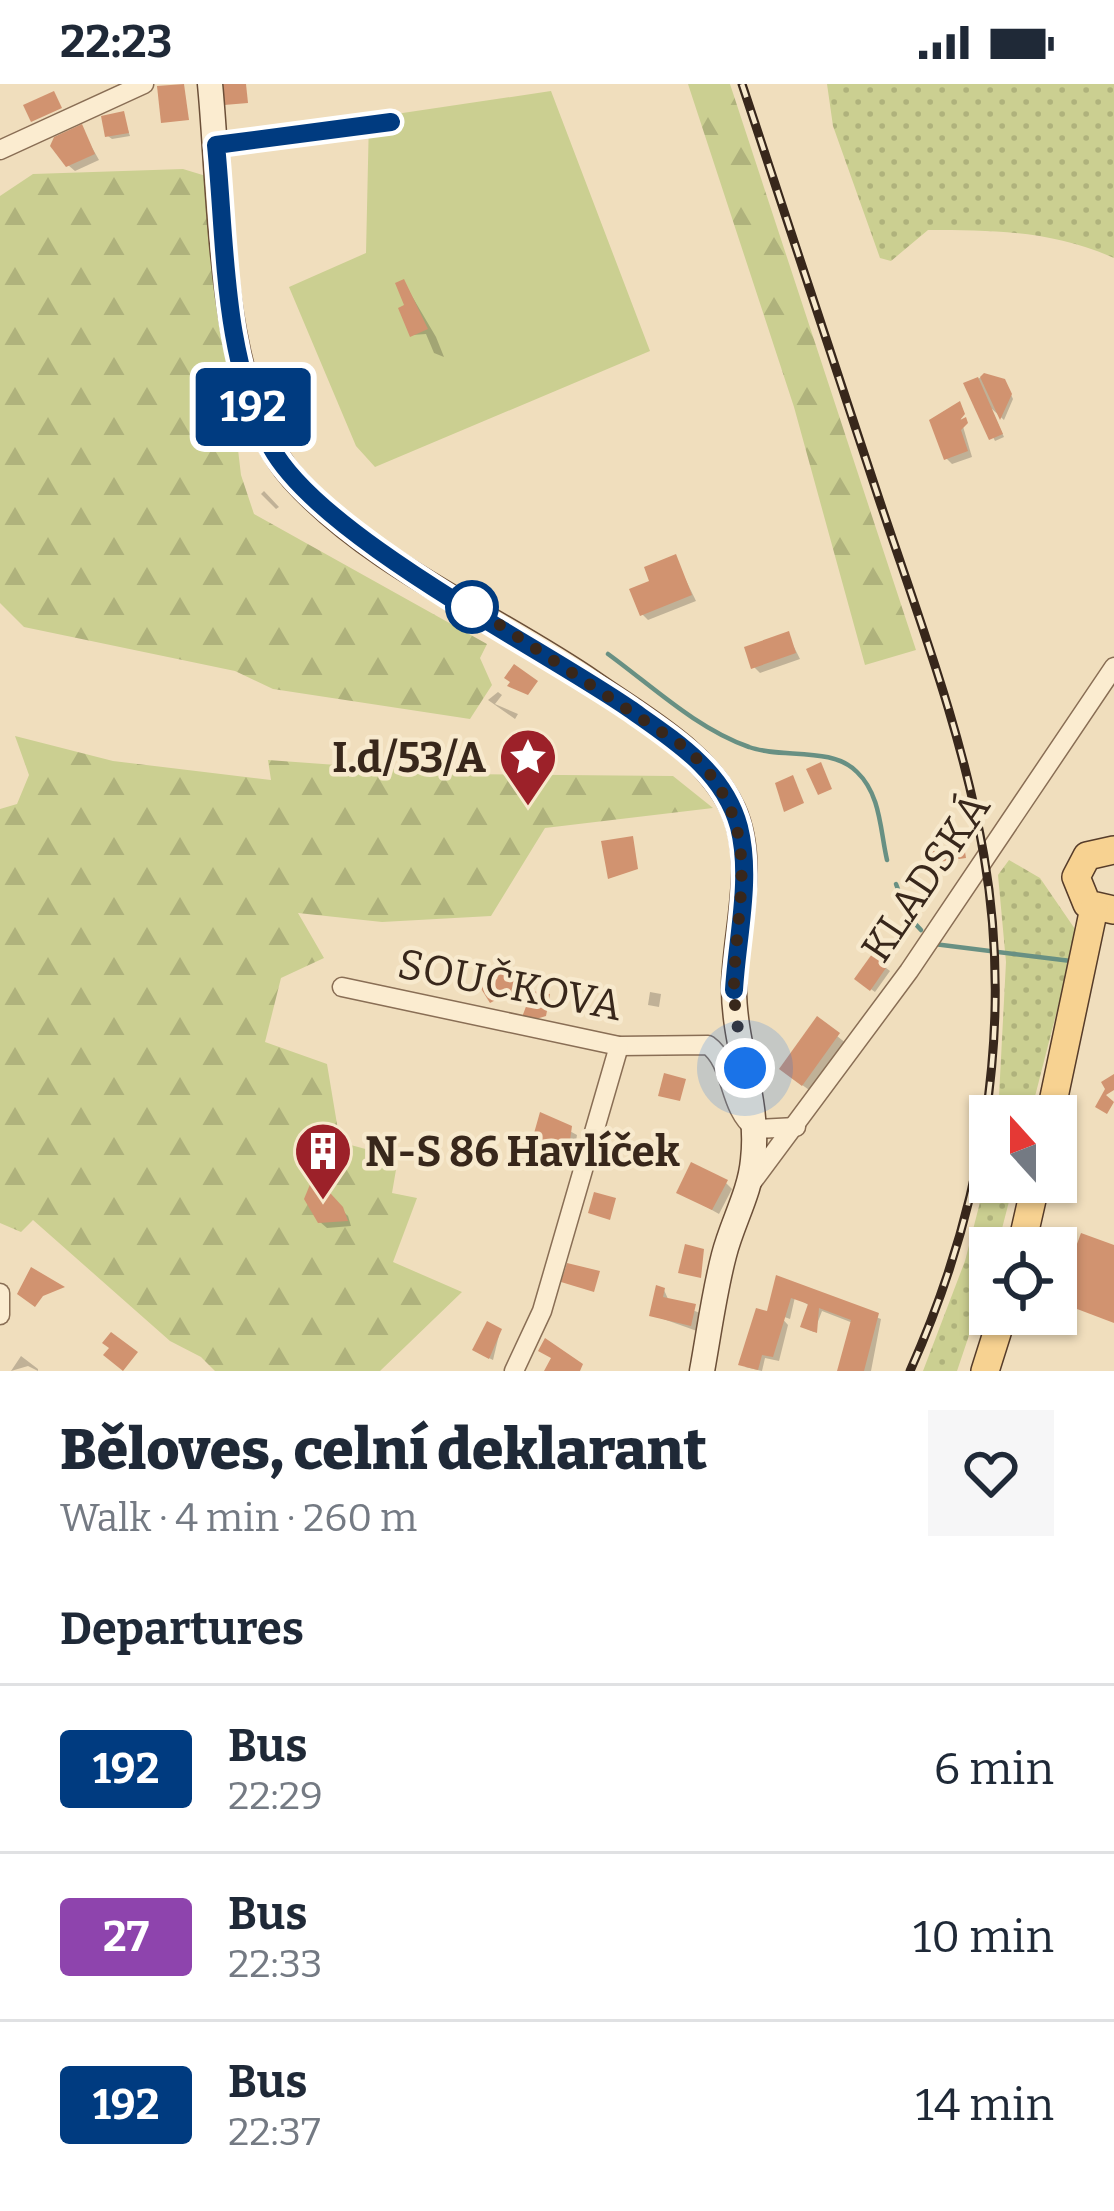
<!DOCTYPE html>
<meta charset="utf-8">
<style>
:root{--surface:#fff;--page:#f6f6f7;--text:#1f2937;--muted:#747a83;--line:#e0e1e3}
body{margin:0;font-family:Bitter,serif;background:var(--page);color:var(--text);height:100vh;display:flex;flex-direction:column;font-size:45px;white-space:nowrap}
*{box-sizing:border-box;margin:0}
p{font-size:39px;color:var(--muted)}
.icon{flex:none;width:66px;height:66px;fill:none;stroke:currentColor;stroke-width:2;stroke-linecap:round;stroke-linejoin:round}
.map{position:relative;height:1287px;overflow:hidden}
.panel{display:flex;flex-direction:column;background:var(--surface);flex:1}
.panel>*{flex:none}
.badge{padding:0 24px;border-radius:9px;font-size:42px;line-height:78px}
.needle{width:78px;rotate:339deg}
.tools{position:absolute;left:969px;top:1011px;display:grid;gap:24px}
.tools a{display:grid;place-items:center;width:108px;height:108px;border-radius:0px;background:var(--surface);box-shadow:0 3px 9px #0004;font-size:60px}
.you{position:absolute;width:60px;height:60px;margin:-30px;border:9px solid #fff;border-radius:50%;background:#1a73e8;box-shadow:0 0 0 18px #1a73e833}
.map>.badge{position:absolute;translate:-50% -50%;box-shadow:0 0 0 6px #fff}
h2{padding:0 60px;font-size:45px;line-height:108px}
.round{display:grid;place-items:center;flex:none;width:126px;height:126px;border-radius:0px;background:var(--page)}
.headline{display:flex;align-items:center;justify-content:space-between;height:204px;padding:0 60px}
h1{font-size:57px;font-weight:800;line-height:90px}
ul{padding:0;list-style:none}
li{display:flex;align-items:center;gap:36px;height:168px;padding:0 60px;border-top:3px solid var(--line)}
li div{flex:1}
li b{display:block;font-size:45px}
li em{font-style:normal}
li .badge{min-width:132px;font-weight:700;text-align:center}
.status{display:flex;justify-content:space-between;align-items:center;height:84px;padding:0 60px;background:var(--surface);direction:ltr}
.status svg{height:33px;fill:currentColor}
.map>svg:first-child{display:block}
.grass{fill:url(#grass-dots)}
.forest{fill:url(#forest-firs)}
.park{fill:#cbcf91}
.shadow{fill:#0003}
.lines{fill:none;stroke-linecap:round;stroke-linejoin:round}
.stream{stroke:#689083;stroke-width:4.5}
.building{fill:#d19370}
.street-casing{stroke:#896e55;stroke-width:21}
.secondary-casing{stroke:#6b4f38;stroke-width:27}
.primary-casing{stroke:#563c2a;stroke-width:30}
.street{stroke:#fbecd0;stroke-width:18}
.secondary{stroke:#fbecd0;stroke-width:24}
.primary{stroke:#f7d291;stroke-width:27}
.rail-casing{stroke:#38271b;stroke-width:9}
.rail{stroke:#f7e9cd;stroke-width:4.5;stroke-dasharray:14;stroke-linecap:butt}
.line-casing{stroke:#fff;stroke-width:27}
.line{stroke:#003b80;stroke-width:18}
.walk{stroke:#38271b;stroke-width:12;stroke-dasharray:0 21.6}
.stop-dot{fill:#fff;stroke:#003b80;stroke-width:6}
.labels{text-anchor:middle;stroke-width:9;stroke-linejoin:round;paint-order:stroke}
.poi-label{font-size:42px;font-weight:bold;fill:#38271b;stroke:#f7e9cd;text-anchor:end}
.street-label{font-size:42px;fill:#38271b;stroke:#f7e9cd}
</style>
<div class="status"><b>22:23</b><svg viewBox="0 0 49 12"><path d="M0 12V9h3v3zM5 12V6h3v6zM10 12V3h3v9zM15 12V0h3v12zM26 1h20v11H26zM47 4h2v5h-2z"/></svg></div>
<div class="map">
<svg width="1114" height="1287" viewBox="0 0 1114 1287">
<defs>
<pattern id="grass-dots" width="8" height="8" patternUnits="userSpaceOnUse" patternTransform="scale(3)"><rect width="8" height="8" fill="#cbcf91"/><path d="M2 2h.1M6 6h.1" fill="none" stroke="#afb27c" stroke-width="1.8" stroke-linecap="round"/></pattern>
<pattern id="forest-firs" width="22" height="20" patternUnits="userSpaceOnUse" patternTransform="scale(3)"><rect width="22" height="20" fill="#cbcf91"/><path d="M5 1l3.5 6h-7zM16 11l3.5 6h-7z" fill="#afb27c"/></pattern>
</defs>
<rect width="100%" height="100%" fill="#f0debd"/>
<g class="grass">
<path d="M827,0H1114V174C1053,147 995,146 928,146L891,177L880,174L833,42Z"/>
<polygon points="1009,776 1040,794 1077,848 1030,1032 998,1032 1006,878 998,791"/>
<polygon points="990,1079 990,1098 1014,1098 997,1164 990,1164 990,1189 957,1287 923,1287 965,1177"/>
</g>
<g class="forest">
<polygon points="688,0 730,0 916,566 865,581 794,323"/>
<polygon points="183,85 206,92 241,391 254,430 487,560 480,574 492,601 470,635 273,605 235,587 24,543 0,519 0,112 33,90"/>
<polygon points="15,652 113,677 271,696 268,676 460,690 673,692 713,724 545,744 491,832 382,838 298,829 324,874 281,894 265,958 327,980 340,1058 398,1074 392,1109 417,1114 393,1178 462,1208 380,1287 215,1287 201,1273 170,1257 33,1136 21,1148 0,1139 0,725 17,720 29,691"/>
</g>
<polygon class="park" points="551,7 650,267 375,383 356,362 289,203 366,169 369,34"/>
<g class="shadow">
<polygon points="123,31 130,52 112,55 108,52"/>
<polygon points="81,44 99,76 75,87 68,81"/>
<polygon points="406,202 436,253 444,273 434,269 426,250 413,251"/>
<polygon points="984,292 1007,302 1013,315 1004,336 991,324 1004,353 995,357 967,300"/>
<polygon points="959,329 972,373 952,380 946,374"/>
<polygon points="264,407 279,423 276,425 261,410"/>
<polygon points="675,474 696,517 648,536 642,530 653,498"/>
<polygon points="788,551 800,575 760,589 754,583"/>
<polygon points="498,608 502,611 495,620 518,630 515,635 488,616"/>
<polygon points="873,874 890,887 875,908 861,898"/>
<polygon points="650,908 661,910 659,923 648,921"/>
<polygon points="817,936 847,960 812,1008 791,993"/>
<polygon points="542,1032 577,1051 573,1075 543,1066 542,1073 532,1066"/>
<polygon points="726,1099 732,1105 719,1130 680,1108"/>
<polygon points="316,1101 348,1132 351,1142 327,1144 320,1138"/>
<polygon points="778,1195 881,1235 871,1287 840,1287 853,1239 822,1227 814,1248 807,1245 810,1222 795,1213 790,1235 779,1231 788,1241 779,1277 765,1274 762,1287 745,1283 778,1233"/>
<polygon points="664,1206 669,1217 700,1229 697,1247 652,1231"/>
<polygon points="500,1247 493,1276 479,1269"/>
<polygon points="21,1272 38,1285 38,1287 28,1282 11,1287"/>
</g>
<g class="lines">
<g class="stream">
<path d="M608,570C652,602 697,645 749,663C781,675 832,662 857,688C881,711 880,746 887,776"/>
<polyline points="896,800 908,832 921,846"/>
<polyline points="934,860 1071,877"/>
</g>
</g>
<g class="building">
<polygon points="184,0 189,36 161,39 157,2"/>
<polygon points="222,0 246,0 248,19 224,21"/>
<polygon points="54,7 62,24 31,38 23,21"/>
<polygon points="124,27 129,49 105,53 101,32"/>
<polygon points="82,40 95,70 66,83 50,62 54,53"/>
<polygon points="404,195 428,245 410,253 398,224 404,221 395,199"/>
<polygon points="984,289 1005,295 1012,310 1000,336 980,293"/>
<polygon points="978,293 1003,350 989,356 963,299"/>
<polygon points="960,317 965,330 960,336 966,333 968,339 961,346 968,367 944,376 929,336"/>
<polygon points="676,470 692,511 640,532 629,505 649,497 644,483"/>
<polygon points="789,547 796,569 751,585 744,563"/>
<polygon points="514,580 538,597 528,611 507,602 510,598 504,594"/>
<polygon points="821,678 832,705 818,711 806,685"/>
<polygon points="793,691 804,719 784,728 775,699"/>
<polygon points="633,752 638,785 608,795 601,757"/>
<polygon points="964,762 966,774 930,779 928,768"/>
<polygon points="872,870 888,881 870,907 854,895"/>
<polygon points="500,885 521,889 518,903 515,913 505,911 490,919 480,903 497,895"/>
<polygon points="532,907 550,910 546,932 536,935 522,933"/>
<polygon points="817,932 840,949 802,1002 779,985"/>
<polygon points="664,989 686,995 680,1017 658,1012"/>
<polygon points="1114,990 1114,1006 1106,1011 1114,1018 1107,1030 1095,1023 1105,1005 1101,998"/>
<polygon points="540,1028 572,1042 568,1071 538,1062 536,1069 529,1067"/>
<polygon points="691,1078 728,1096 712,1126 676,1109"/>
<polygon points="311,1098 320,1098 343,1123 348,1137 318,1139 304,1115"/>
<polygon points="594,1108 616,1114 610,1136 588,1129"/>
<polygon points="1081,1149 1114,1161 1114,1239 1056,1217"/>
<polygon points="685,1160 704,1165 701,1194 678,1189"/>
<polygon points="567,1179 600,1187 594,1208 561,1198"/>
<polygon points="31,1183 65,1203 43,1212 35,1223 17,1210"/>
<polygon points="776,1191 879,1229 864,1287 837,1287 851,1236 819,1224 817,1249 800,1243 808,1220 791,1214 773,1273 762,1271 758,1286 738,1281 756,1224 767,1227"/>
<polygon points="656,1201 665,1204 663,1213 696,1220 691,1242 649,1232"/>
<polygon points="487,1237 502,1245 489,1275 472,1266"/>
<polygon points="111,1248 138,1268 123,1287 103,1271 109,1264 102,1259"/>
<polygon points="545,1254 583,1280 580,1287 544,1287 551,1274 538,1267"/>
</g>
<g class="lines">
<defs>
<g id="street">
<polyline points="216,61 391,38"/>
<polyline points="0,66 144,0"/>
<path d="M342,903L619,962L708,961C734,980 727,1023 755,1045L796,1043"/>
<polyline points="750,1101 909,887 1114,583"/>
<polyline points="0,1209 0,1231"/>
<polyline points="514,1287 542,1227 619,962"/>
</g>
<path id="secondary" d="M210,0C221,111 218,310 293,394C373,483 496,532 593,599C643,634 705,667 733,725C758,779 734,848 734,905C734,962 760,1018 753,1076C750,1109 732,1139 724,1171C714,1209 709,1249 702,1287"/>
<g id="primary">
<polyline points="1114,766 1087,772 1076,793 1087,820 1114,826"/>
<polyline points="1050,1032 1094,824"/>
<polyline points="1021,1164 1036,1098"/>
<polyline points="985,1287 1003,1230"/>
</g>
</defs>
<use href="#street" class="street-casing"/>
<use href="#secondary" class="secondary-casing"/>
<use href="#primary" class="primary-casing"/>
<use href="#street" class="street"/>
<use href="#secondary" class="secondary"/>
<use href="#primary" class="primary"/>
<defs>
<path id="rail" d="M742,0C788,138 833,277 879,415C918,532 963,650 984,772C1014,948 982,1126 910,1287"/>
</defs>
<use href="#rail" class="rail-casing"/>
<use href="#rail" class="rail"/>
</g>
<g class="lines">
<defs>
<path id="line" d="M391,38L216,61C226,160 222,274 271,363C320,453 539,562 630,625C674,656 724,687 739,743C752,794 737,854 734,906"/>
</defs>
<use href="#line" class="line-casing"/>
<use href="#line" class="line"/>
<path class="walk" d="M472,523L468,520L686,664C766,739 737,804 734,900C734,929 740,956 745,984"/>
</g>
<defs>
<symbol id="sight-pin" viewBox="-11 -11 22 30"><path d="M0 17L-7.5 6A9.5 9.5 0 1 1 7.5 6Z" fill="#9c2129" stroke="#f7e9cd"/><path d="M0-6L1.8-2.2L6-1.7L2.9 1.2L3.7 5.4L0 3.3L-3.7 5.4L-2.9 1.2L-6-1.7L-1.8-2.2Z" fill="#fff"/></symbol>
<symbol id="building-pin" viewBox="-11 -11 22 30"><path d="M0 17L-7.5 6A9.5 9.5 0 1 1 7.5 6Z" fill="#9c2129" stroke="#f7e9cd"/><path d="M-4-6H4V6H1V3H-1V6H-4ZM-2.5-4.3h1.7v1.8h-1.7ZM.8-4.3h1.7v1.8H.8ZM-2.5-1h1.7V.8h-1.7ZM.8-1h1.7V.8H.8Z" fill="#fff"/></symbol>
</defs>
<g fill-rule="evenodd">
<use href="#sight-pin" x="495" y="640" width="66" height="90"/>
<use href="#building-pin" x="290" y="1034" width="66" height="90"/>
</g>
<circle class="stop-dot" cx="472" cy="523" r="24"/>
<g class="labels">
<g class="poi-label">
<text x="486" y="688">I.d/53/A</text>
<text x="365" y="1082" text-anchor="start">N-S 86 Havlíček</text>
</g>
<g class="street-label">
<text transform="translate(925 793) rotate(-56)" y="15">KLADSKÁ</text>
<text transform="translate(510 900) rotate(11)" y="15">SOUČKOVA</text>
</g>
</g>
</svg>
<div class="tools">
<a><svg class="needle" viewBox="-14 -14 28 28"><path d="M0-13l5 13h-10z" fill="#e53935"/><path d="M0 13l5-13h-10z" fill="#747a83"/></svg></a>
<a><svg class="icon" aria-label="locate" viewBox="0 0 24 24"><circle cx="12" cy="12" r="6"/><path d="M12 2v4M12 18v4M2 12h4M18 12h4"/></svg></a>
</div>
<div class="you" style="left:745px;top:984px"></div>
<b class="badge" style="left:253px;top:323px;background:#003b80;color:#fff">192</b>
</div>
<section class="panel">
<div class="headline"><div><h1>Běloves, celní deklarant</h1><p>Walk · 4 min · 260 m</p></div><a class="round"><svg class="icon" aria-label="heart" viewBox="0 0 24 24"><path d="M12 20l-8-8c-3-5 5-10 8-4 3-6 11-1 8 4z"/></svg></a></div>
<h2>Departures</h2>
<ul>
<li><span class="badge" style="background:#003b80;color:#fff">192</span><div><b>Bus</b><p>22:29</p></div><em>6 min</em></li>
<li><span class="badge" style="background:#8e44ad;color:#fff">27</span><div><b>Bus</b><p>22:33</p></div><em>10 min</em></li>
<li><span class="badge" style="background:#003b80;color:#fff">192</span><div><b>Bus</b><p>22:37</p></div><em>14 min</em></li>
</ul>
</section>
